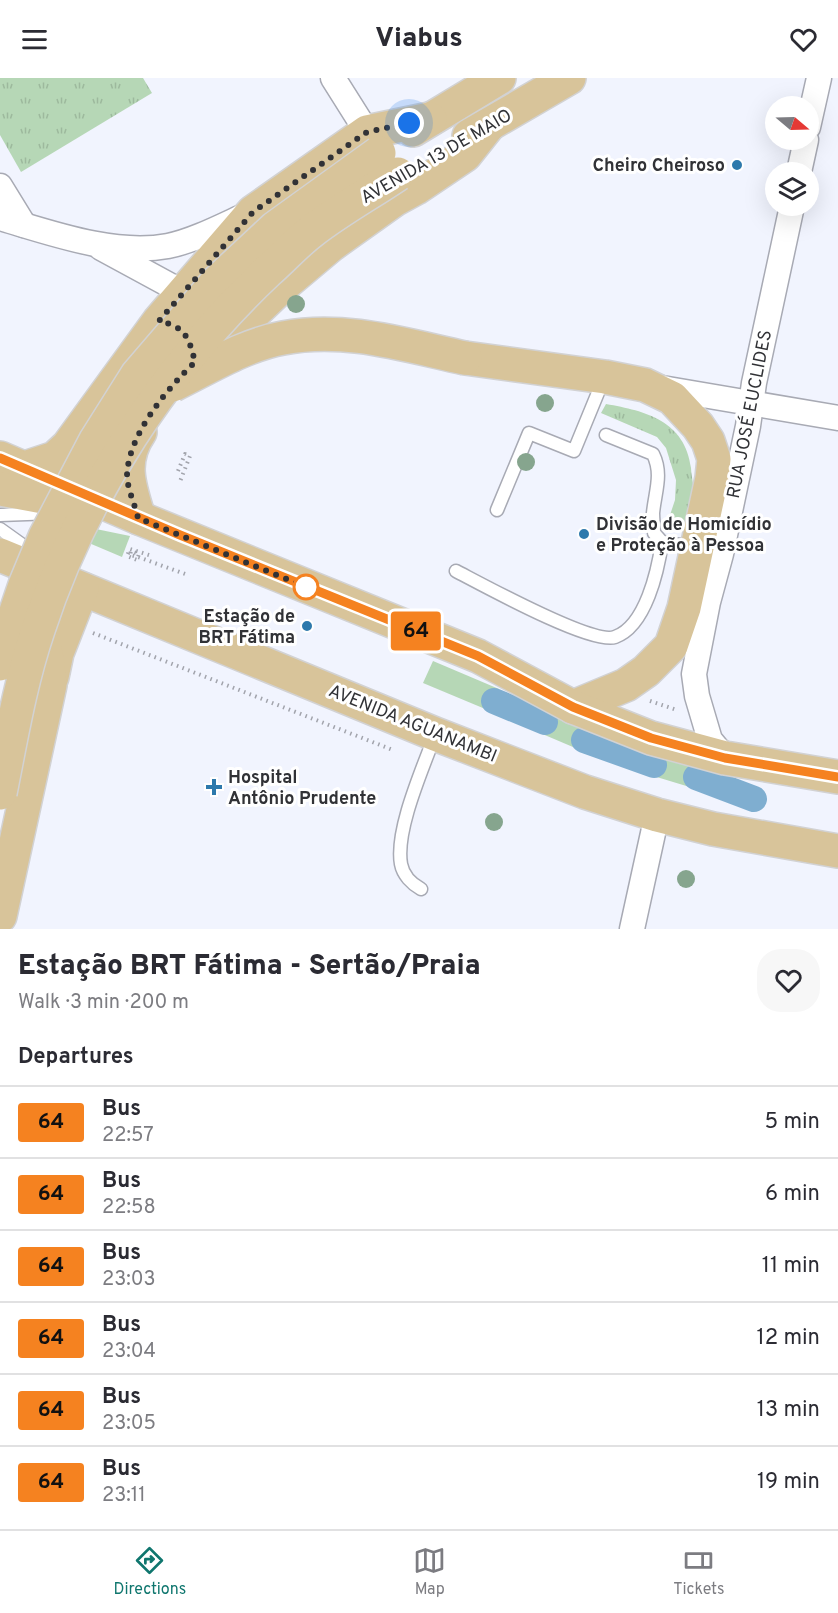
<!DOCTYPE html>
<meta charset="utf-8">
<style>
:root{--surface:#fff;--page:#f7f7f7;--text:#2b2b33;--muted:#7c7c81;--line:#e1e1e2;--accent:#0f766e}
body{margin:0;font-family:Overpass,sans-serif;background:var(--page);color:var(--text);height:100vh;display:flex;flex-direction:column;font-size:22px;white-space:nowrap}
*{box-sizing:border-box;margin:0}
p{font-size:20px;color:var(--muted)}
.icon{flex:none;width:33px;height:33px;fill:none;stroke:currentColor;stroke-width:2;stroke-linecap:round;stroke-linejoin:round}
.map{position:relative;height:851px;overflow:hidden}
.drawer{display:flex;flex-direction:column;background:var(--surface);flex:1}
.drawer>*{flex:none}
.badge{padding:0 12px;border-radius:4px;font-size:21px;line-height:39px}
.needle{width:39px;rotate:109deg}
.controls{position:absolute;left:765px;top:18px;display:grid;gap:12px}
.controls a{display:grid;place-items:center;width:54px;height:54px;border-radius:50%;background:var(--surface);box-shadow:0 6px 24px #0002;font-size:30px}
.you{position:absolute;width:30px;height:30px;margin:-15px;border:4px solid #fff;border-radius:50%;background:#1a73e8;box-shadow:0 0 0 9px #1a73e833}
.map>.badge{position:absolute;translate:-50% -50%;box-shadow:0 0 0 3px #fff}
h2{padding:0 18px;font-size:22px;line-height:54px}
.round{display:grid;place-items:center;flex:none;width:63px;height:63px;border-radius:24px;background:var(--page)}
.head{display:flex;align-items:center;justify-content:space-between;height:102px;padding:0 18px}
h1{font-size:28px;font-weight:800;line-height:45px}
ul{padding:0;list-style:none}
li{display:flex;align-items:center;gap:18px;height:72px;padding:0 18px;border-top:2px solid var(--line)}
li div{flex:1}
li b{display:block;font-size:22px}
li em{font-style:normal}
li .badge{min-width:66px;font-weight:700;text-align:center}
header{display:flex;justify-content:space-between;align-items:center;height:78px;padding:0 18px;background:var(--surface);font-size:27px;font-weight:800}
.dock{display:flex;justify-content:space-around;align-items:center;height:84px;border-top:2px solid var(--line);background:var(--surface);font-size:16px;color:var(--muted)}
.dock a{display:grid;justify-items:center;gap:3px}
.dock .active{color:var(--accent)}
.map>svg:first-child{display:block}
.grass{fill:url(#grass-tufts)}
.green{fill:#b6d7b6}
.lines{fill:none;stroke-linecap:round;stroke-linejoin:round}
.canal{stroke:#7faed0;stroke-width:26}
.lane-casing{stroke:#a8aab4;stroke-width:15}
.street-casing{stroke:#a8aab4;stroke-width:27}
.primary-casing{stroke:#d2d2d3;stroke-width:36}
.path{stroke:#a2a4ac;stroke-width:4;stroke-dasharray:1.5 4.5;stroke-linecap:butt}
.lane{stroke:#fff;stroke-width:12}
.street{stroke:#fff;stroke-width:24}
.primary{stroke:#d8c49a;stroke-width:33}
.primary-bridge-casing{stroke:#d2d2d3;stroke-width:36;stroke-linecap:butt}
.primary-bridge{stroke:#d8c49a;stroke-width:33}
.tree{fill:#86a58e}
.line-casing{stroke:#fff;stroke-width:14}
.line{stroke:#f58220;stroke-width:9}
.walk{stroke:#313236;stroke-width:6;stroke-dasharray:0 10.8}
.poi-dot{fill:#2d79ac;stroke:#fff;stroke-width:2}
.stop-dot{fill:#fff;stroke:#f58220;stroke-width:3}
.labels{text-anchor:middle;stroke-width:6;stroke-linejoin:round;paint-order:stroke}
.street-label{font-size:18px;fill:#313236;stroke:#fff}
.poi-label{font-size:18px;font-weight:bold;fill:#313236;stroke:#fff;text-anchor:end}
</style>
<header><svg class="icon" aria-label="menu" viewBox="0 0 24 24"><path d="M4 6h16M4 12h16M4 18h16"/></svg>Viabus<svg class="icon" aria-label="heart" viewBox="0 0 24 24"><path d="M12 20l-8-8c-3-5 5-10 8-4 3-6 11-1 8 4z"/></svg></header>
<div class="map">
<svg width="838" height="851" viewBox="0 0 838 851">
<defs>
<pattern id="grass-tufts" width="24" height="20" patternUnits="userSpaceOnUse" patternTransform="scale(1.5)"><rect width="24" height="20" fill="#b6d7b6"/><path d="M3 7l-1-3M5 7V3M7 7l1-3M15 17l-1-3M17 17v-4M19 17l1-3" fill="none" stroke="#9db99d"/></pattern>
</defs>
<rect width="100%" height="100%" fill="#f1f4fe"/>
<g class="grass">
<polygon points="0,0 143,0 152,15 21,94 0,57"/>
<path d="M606,326C646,333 685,343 691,390C691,397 694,406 693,413C691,427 687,441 684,454L666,449L675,422L676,402L666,370L657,359L601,335Z"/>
</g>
<g class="green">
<polygon points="18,435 130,458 122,479"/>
<polygon points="433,583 499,611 490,633 423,605"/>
<polygon points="550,633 589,651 580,672 540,655"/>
<polygon points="657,675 699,688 693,710 650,697"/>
</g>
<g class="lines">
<g class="canal">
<polyline points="494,623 545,644"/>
<polyline points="584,662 654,687"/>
<polyline points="696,699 754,721"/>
</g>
<defs>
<g id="lane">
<path d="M606,357L653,376C663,396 655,414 653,435C653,441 654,448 654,455L662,464L697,470"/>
<polyline points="497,432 529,355 574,373 604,300"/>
<polyline points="0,437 54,435"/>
<polyline points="0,451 35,476"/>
<path d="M456,493C483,507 592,567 615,559C646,548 658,492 662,464"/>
<path d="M421,811C412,806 403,797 401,786C395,752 423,690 435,657"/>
</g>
<g id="street">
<polyline points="333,0 367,54"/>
<polyline points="808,49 819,0"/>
<polyline points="799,94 806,62"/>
<polyline points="0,108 24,147"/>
<path d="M0,140C51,155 114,178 168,168C193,163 222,148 246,137"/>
<polyline points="101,170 184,215"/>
<polyline points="656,309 838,340"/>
<polyline points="725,680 710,662 697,618 694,596 708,524 721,476 748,348 754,305 792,128"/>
<polyline points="632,851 657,737"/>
</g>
<g id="primary">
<polyline points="413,52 499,0"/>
<polyline points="469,58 569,0"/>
<polyline points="465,280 605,299 645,307 672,320 698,348 708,363 714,381 712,400 684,530 671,568 646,593 626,607 573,629"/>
<polyline points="194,285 208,271 236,252 281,209 331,167 394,122 416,110 465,77 488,48"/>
<polyline points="0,380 139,440 478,578 573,629 651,660 725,680 838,699"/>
<polyline points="25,390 55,380 68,368 159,243 253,134 367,54 430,41"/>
<polyline points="0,411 70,424"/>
<path d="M139,440C129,408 120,383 140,354"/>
<polyline points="0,477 435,656 585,714 657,737 713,751 838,773"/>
<polyline points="52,599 57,575 82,511"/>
<path d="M0,838L50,607C48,584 48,551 19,550"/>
</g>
</defs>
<use href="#lane" class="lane-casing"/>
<use href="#street" class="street-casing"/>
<use href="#primary" class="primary-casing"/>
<g class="path">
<polyline points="178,393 185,376 190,378 179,406"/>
<polyline points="149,477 130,471 127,478 137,482 139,476 131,473 130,477 138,479 188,497"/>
<polyline points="93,555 393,672"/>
<polyline points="650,623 677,632"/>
</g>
<use href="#lane" class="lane"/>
<use href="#street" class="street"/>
<use href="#primary" class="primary"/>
<defs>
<g id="primary-bridge">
<path d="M173,307C208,290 244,267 283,260C345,248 404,267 465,280"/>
<polyline points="0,586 7,560 25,507 45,459 96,362 137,297 216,205 275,150 379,75"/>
<path d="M0,715C11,660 20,605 38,552C82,416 165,290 268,193C283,180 296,165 312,153C339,132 370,115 398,96"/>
</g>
</defs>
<use href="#primary-bridge" class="primary-bridge-casing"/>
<use href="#primary-bridge" class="primary-bridge"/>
</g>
<g class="tree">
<circle cx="296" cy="226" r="9"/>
<circle cx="545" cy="325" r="9"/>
<circle cx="526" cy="384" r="9"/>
<circle cx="494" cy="744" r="9"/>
<circle cx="686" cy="801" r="9"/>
</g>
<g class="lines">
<defs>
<polyline id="line" points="0,380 180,457 478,578 573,629 651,660 725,680 838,699"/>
</defs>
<use href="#line" class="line-casing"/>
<use href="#line" class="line"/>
<path class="walk" d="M306,509L138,440C135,427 128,412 127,399C127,358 167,311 195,284C189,260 186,249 159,243L253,134L367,54L409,45"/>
</g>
<g class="poi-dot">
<circle cx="737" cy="87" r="6"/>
<circle cx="584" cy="456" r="6"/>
<circle cx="307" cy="548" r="6"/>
<path d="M211 700h6v6h6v6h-6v6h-6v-6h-6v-6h6z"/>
</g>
<circle class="stop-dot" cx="306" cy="509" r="12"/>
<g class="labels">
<g class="street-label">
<text transform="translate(436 78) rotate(-30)" y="6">AVENIDA 13 DE MAIO</text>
<text transform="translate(749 336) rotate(-79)" y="6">RUA JOSÉ EUCLIDES</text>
<text transform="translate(413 645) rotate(22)" y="6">AVENIDA AGUANAMBI</text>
</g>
<g class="poi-label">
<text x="725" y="93">Cheiro Cheiroso</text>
<text x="596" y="452" text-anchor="start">Divisão de Homicídio<tspan x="596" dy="21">e Proteção à Pessoa</tspan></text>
<text x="295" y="544">Estação de<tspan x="295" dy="21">BRT Fátima</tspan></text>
<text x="228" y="705" text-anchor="start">Hospital<tspan x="228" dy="21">Antônio Prudente</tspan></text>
</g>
</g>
</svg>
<div class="controls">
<a><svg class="needle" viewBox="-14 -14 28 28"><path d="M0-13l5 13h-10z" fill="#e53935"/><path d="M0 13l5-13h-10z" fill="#7c7c81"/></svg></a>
<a><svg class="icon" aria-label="layers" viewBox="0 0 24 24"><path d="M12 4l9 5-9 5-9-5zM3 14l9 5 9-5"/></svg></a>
</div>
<div class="you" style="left:409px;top:45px"></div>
<b class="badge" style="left:416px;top:553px;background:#f58220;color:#111">64</b>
</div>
<section class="drawer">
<div class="head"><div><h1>Estação BRT Fátima - Sertão/Praia</h1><p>Walk · 3 min · 200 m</p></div><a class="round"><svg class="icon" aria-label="heart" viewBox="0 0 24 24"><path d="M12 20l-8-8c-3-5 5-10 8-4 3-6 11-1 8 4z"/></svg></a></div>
<h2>Departures</h2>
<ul>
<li><span class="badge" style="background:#f58220;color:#111">64</span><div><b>Bus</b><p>22:57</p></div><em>5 min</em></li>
<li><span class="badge" style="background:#f58220;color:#111">64</span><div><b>Bus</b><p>22:58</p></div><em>6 min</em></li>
<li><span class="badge" style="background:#f58220;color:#111">64</span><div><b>Bus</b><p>23:03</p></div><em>11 min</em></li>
<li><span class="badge" style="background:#f58220;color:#111">64</span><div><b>Bus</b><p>23:04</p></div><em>12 min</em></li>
<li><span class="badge" style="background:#f58220;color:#111">64</span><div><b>Bus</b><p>23:05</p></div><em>13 min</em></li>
<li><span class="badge" style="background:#f58220;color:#111">64</span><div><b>Bus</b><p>23:11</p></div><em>19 min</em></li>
</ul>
</section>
<nav class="dock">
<a class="active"><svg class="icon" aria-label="directions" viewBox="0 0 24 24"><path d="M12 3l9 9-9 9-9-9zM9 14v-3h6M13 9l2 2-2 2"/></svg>Directions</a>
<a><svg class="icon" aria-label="map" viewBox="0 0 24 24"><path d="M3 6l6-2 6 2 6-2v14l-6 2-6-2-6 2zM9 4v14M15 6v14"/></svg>Map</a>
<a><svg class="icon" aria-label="tickets" viewBox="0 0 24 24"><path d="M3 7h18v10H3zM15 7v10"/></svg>Tickets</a>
</nav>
